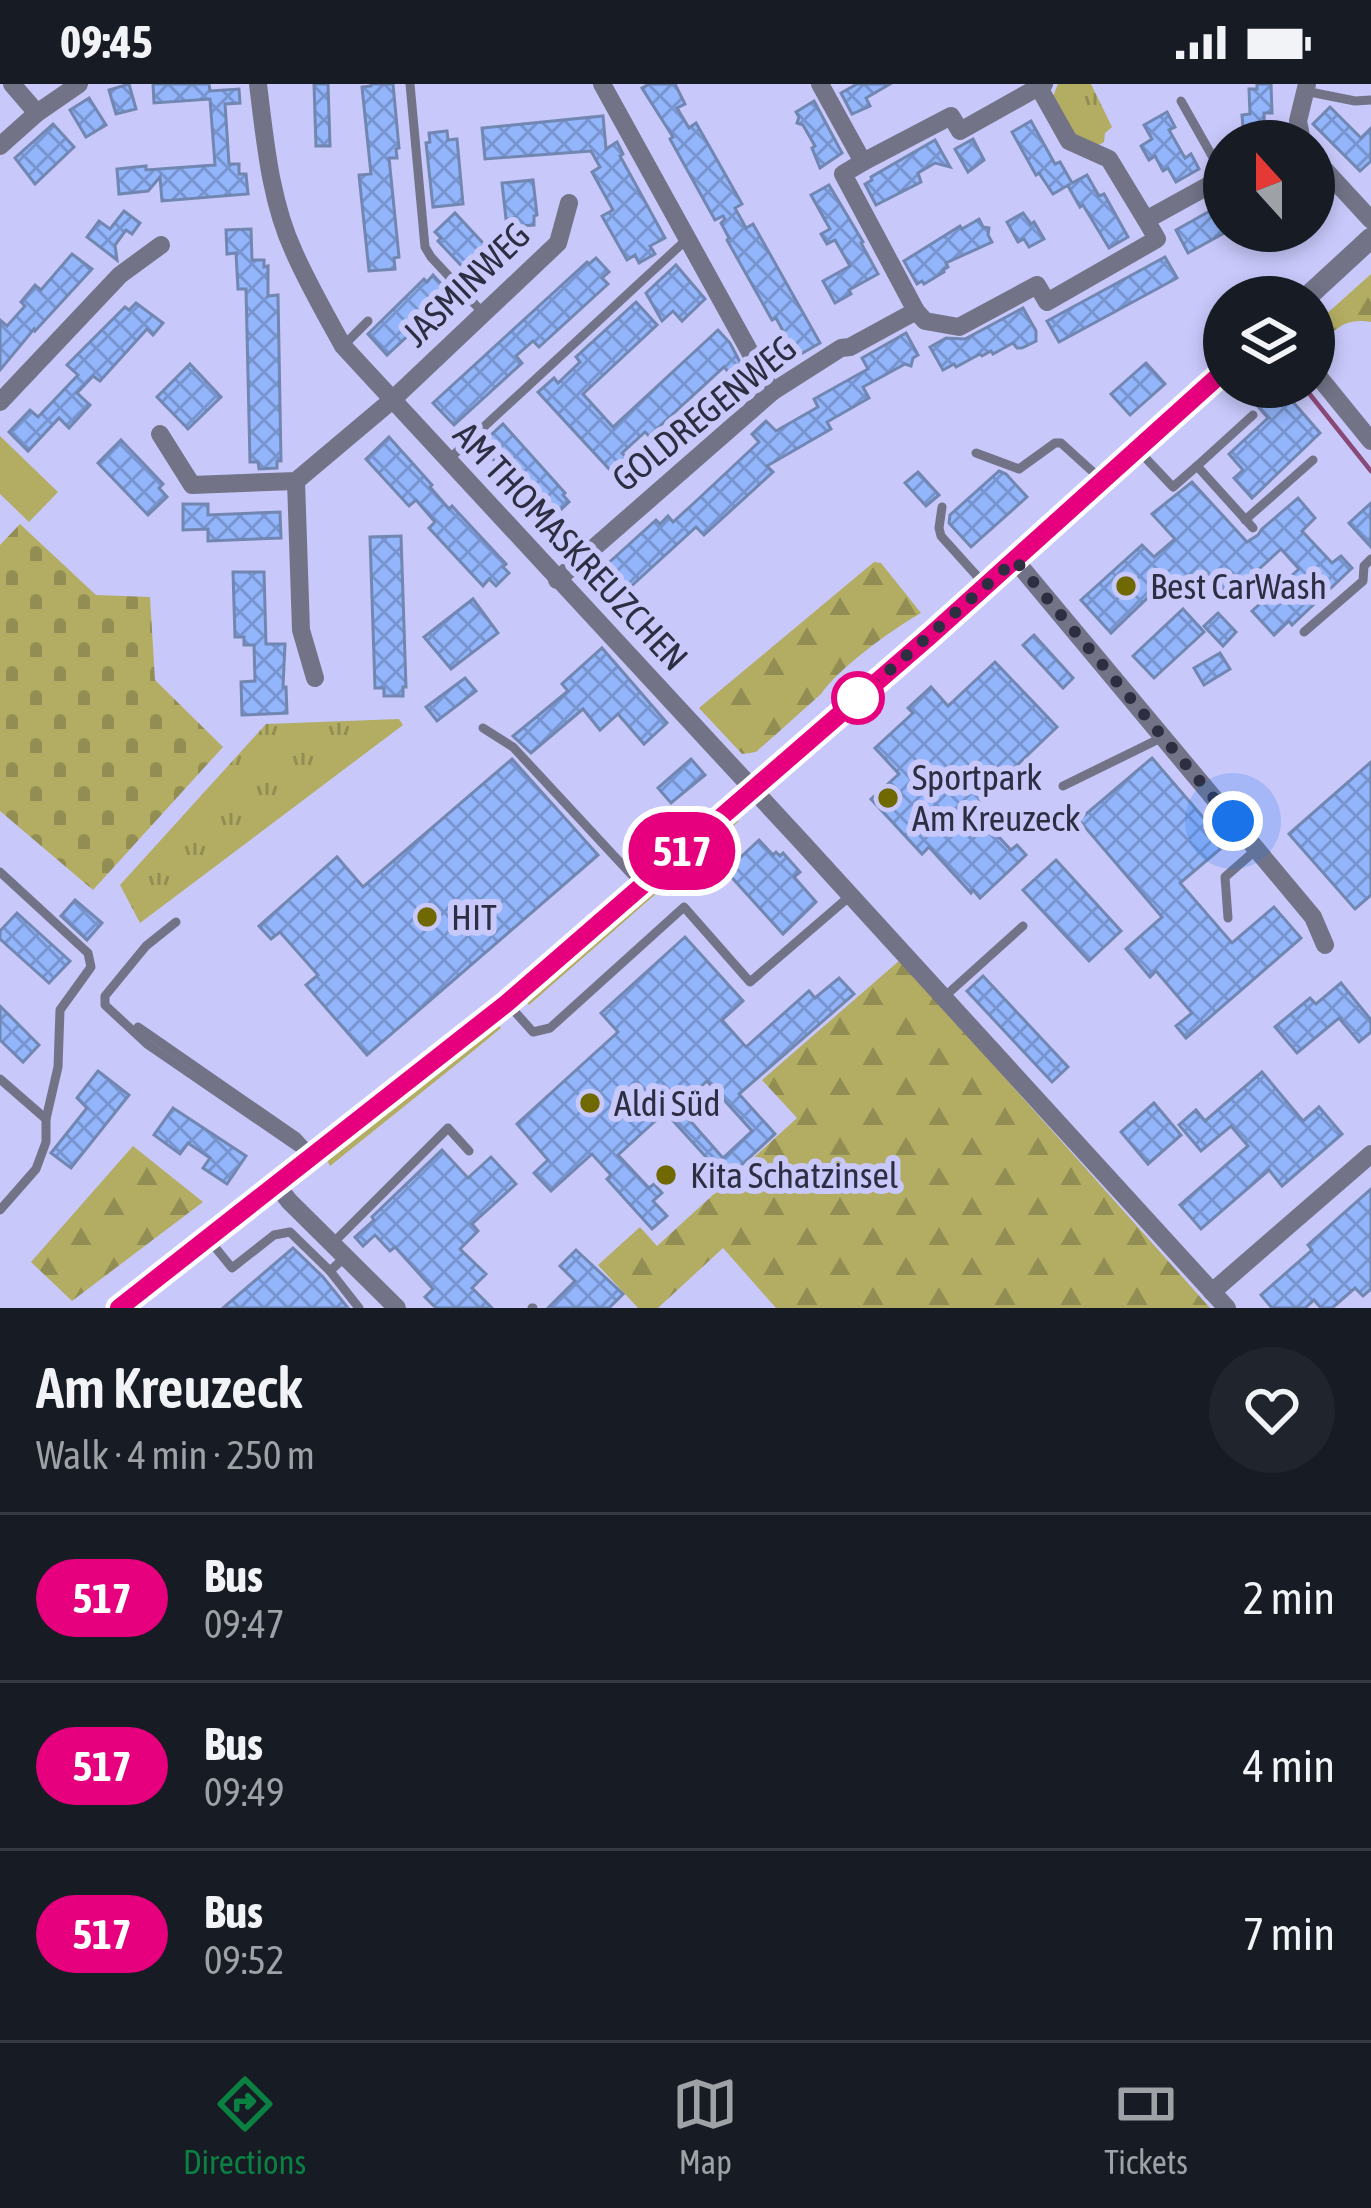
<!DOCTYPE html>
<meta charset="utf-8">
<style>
:root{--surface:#171b24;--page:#20242c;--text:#f1f3f6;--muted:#9ea1a6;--line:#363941;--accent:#0b8043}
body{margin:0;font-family:"Asap Condensed",sans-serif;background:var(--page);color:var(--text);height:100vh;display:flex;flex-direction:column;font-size:45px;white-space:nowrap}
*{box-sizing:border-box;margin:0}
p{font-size:39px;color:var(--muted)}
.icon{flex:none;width:66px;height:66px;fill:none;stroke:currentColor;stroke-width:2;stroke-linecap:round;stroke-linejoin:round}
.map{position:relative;height:1224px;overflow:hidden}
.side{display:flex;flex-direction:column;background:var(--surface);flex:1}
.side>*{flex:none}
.badge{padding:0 24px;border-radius:39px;font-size:42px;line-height:78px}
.needle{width:78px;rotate:339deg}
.tools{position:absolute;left:1203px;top:36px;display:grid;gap:24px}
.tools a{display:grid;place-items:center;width:132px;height:132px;border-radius:50%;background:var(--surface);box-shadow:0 6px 18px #0003;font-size:60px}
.you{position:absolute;width:60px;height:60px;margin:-30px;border:9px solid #fff;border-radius:50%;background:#1a73e8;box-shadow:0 0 0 18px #1a73e833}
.map>.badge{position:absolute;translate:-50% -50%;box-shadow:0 0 0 6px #fff}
.round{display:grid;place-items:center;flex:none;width:126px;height:126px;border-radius:63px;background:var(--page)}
.overview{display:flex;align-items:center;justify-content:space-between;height:204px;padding:0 36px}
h1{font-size:57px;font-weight:600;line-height:90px}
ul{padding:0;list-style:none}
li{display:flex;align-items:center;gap:36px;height:168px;padding:0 36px;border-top:3px solid var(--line)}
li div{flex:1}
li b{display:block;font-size:45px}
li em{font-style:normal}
li .badge{min-width:132px;font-weight:700;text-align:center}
.status{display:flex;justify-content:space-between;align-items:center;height:84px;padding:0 60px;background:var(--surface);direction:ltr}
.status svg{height:33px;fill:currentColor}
.dock{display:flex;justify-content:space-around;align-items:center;height:168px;border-top:3px solid var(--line);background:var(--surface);font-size:33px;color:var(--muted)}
.dock a{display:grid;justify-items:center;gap:6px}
.dock .current{color:var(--accent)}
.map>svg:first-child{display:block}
.grass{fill:#b3ad63}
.forest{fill:url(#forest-firs)}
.cemetery{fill:url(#cemetery-stones)}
.park{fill:url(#park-tufts)}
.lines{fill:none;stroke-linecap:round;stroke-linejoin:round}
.stream{stroke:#894976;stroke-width:4.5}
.building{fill:url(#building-cross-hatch);stroke:#7186b1;stroke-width:3;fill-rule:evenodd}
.service{stroke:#737388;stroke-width:9}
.minor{stroke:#737388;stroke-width:18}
.tertiary{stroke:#737388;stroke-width:21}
.line-casing{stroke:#fff;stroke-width:27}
.line{stroke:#e6007e;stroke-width:18}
.walk{stroke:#2e2e42;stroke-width:12;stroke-dasharray:0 21.6}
.poi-dot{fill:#706800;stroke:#c8c8fb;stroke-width:4.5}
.stop-dot{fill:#fff;stroke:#e6007e;stroke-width:6}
.labels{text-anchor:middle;stroke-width:12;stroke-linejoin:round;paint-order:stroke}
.street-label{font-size:36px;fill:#2e2e42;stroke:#c8c8fb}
.poi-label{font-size:36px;fill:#2e2e42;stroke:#c8c8fb;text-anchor:start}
</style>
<div class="status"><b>09:45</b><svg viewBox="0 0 49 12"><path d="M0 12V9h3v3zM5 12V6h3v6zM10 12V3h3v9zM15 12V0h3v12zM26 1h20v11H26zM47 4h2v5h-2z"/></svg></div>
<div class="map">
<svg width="1371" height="1224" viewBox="0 0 1371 1224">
<defs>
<pattern id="forest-firs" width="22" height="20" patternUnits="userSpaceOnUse" patternTransform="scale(3)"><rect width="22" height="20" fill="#b3ad63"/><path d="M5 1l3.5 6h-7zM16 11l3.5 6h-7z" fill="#928d53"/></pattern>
<pattern id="cemetery-stones" width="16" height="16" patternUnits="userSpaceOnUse" patternTransform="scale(3)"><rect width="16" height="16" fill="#b3ad63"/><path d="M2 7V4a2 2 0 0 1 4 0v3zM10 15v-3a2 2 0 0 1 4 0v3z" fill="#928d53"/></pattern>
<pattern id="park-tufts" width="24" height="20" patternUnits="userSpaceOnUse" patternTransform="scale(3)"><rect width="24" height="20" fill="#b3ad63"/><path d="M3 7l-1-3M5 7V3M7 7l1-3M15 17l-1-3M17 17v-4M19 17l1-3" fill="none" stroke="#928d53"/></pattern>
<pattern id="building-cross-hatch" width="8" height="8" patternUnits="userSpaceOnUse" patternTransform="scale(3)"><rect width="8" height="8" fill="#93b5fc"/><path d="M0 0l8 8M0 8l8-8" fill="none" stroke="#7894ce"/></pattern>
</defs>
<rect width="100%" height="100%" fill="#c8c8fb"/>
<g class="grass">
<polygon points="0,352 58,408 29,438 0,410"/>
<polygon points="736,736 739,737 529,921 526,917"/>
<polygon points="498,940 501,944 478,963 330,1082 327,1076"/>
</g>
<g class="forest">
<path d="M1371,190V238C1343,233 1337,246 1317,261L1314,258V241Z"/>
<path d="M874,478L881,479L921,529C891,546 839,584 821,610L756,668L742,670L699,624Z"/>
<polygon points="900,876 1210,1224 776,1224 723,1164 658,1224 638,1224 598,1181 640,1143 657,1162 797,1034 762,996"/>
<polygon points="133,1062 203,1118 72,1217 31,1178"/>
</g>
<polygon class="cemetery" points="20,440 96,511 150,513 155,596 223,663 93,806 0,727 0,461"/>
<g class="park">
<polygon points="1058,0 1091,0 1112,43 1105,49 1104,58 1095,63 1072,52 1052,15"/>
<polygon points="399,635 403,641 140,839 120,801 266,640"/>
</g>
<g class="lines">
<polyline class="stream" points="1304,303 1371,387"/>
</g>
<g class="building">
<polygon points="129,0 136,25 116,30 109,6"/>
<polygon points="153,0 209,0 210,7 239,5 240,19 225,20 229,80 239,80 239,90 246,90 248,110 162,117 160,93 148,107 119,110 117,85 146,82 146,86 215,81 210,15 154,19"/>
<polygon points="314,0 328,0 330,62 316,62"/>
<polygon points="371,0 393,0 399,64 396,65 397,74 389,74 399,173 394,174 395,185 369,187 359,91 371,90 362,3 371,2"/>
<polygon points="649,0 675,0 685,20 677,24 689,44 696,39 742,120 735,124 746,144 753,140 820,259 794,274 783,256 787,254 776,234 772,236 727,156 729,154 721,139 725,135 723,132 715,136 670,55 673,53 642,4"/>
<polygon points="857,0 890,0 866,14 870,22 852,30 841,9"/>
<polygon points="1257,0 1271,0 1272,29 1264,29 1265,54 1244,55 1242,31 1250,30 1249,5 1257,5"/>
<polygon points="89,14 106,41 86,53 70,26"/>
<polygon points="814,17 842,69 820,84 812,64 815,62 803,41 797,39 799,33 796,28"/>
<polygon points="1330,23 1361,54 1371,44 1371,77 1360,87 1313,40"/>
<polygon points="1167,28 1175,43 1169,46 1185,74 1191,70 1199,85 1176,98 1168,84 1163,87 1155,72 1149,76 1141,62 1152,55 1144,41"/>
<polygon points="603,32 606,65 617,58 623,70 620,72 665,154 650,162 655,170 639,179 635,171 627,176 602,132 613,126 592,88 600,83 591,67 485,75 482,44"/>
<polygon points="1031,37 1055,80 1060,78 1072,99 1087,91 1099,112 1104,110 1128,153 1109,164 1083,121 1080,123 1068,102 1070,100 1053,110 1039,89 1036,91 1012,48"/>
<polygon points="53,40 74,63 35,100 15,74"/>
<polygon points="447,47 448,56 457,55 463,120 433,123 426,59 430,58 429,49"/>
<polygon points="973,55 984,76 968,88 955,65"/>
<polygon points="935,56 950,83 935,79 918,89 921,98 876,121 865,100 872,96 871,93"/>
<polygon points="533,96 537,131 534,132 534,141 520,142 532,156 478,206 469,196 472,193 438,157 441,154 435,148 455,129 495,172 516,153 515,134 506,135 502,99"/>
<polygon points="829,101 863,158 861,159 878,190 849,206 851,210 835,219 823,197 850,182 835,156 827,160 821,150 830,145 811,111"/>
<polygon points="1224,119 1224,149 1188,169 1176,146"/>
<polygon points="124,127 140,139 132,150 126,146 115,161 117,176 87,153 99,137 110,145"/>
<polygon points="1023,129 1031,140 1034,138 1044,155 1029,163 1024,155 1018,158 1007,138"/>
<polygon points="979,135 983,143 989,144 988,151 992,158 946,179 948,183 943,186 944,188 924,200 922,197 917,200 904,177 960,142 962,145"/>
<polygon points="251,145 252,176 264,176 264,183 268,182 268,212 278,211 281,377 277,377 277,384 259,385 258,378 250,378 246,205 238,205 236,169 227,170 226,146"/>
<polygon points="72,170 92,185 35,247 34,245 0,286 0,236 7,242 25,222 21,218 35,201 41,206"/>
<polygon points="1165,173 1177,194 1059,258 1047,237"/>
<polygon points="596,174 609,188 602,194 608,200 539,263 533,257 516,272 522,279 454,341 433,319 587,178 589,180"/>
<polygon points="676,181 705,215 682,237 673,227 662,237 646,209"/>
<polygon points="433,191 446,205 439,211 445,217 387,271 368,250 424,195 427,198"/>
<polygon points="636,218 657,241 583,310 613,343 718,246 730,259 743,284 733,293 724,283 649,352 645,348 622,369 626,373 611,387 538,308 554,294 558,299 580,278 576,273"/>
<polygon points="136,219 163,239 153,251 147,245 100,297 93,292 77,309 90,321 69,344 59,334 28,367 9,348 30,326 38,333 78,291 67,281 125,223 129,226"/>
<polygon points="1023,224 1036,247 1036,257 1022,264 1017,264 1013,259 993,270 991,267 982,272 980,270 956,283 954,280 943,286 930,263 946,254 965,255"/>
<polygon points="906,249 918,271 913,274 911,282 905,280 863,303 869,314 827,338 831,345 767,382 773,388 704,451 696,443 615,517 593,493 656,436 660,440 668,432 673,438 694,419 759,358 752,350 766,337 776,347 818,323 814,315 868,285 862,274"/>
<polygon points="1146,279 1165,300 1130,331 1111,310"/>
<polygon points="190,280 221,313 188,345 157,313"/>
<polygon points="1271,303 1280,303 1320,349 1252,414 1234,394 1243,386 1229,370 1268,334 1254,318"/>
<polygon points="503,340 565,409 563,411 569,418 556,430 550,424 543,430 480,361"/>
<polygon points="389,353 432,401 430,403 449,425 452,422 506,480 503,483 509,489 496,502 489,495 483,502 429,444 435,438 416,416 409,422 366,375"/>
<polygon points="121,356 163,400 159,404 167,413 148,431 98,379"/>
<polygon points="999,387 1006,390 1027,413 971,463 949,439 950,431"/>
<polygon points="918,388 939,411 926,422 905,399"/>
<polygon points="1192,398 1247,458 1258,451 1262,445 1298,414 1315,434 1302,447 1332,479 1341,472 1352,484 1292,541 1289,537 1274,551 1252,527 1299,485 1281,465 1228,513 1205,489 1176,515 1162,500 1111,549 1081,516 1142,461 1154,473 1175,455 1152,430"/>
<polygon points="1371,419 1371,463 1349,439"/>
<polygon points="183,420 208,420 208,431 280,428 281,454 208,457 208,445 183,446"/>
<polygon points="401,452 406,603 403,603 403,612 384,612 384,604 375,604 370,453"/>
<polygon points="233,488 264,488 266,560 285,560 283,603 286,603 287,629 242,631 241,598 255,597 254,561 244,561 244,553 235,553"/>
<polygon points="473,515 498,549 451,585 424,553"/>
<polygon points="1183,525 1204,548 1154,594 1133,572"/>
<polygon points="1218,529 1236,548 1223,562 1204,542"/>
<polygon points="1034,551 1073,594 1063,604 1023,561"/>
<polygon points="602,564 667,639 644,660 618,630 600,646 583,625 531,669 513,652 568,607 562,600"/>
<polygon points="1220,569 1230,585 1204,601 1194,584"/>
<polygon points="995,578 1057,643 972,724 1011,766 1017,761 1026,771 980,814 973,806 971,809 929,763 922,770 871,715 899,690 875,664 913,629 908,624 931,603 948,622"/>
<polygon points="465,594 476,607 437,637 426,623"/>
<polygon points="1152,674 1226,760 1180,799 1232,859 1274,823 1301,854 1186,954 1176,942 1192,929 1156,887 1150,893 1126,865 1162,833 1079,736"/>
<polygon points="512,675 598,771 367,971 306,901 318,891 280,848 271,855 259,842 337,773 363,803"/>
<polygon points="691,675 705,691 671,719 658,704"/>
<polygon points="1371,678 1371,811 1355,825 1289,750"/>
<polygon points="759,756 773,771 776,768 780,772 783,769 800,788 794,793 816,818 783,850 726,787"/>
<polygon points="1056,776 1121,847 1089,877 1023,806"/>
<polygon points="75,816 102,839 87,856 61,832"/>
<polygon points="17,829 70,877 49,899 0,855 0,847"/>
<path d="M685,853L743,917L722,936L746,963L809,907L815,914L839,894L854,910L739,1010L775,1050L726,1095L665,1028L618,1071L649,1104L654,1100L662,1109L653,1117L667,1132L652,1145L607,1095L611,1091L592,1070L551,1107L534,1089L548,1076L517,1040L618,948L601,929ZM707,997L752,1047L723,1074L678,1023Z"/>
<polygon points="983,892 1068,983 1052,998 967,907"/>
<polygon points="1341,899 1371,936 1371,948 1359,958 1339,934 1297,969 1275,943 1310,914 1316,920"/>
<polygon points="0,922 39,961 23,978 0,956"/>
<polygon points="98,987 129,1011 71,1084 51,1069 87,1024 77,1014"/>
<polygon points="1262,988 1303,1037 1319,1023 1342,1050 1282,1102 1269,1086 1201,1145 1180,1121 1248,1062 1231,1042 1201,1067 1179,1041 1196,1026 1205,1037"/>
<polygon points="1154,1019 1181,1051 1148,1080 1121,1048"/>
<polygon points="173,1024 246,1072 227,1100 203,1084 210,1074 188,1059 180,1070 154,1051"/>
<polygon points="442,1066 468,1094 491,1073 516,1100 472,1140 478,1147 460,1165 486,1190 472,1204 492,1224 436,1224 425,1213 433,1205 395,1163 390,1167 375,1151 363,1162 355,1153 374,1136 372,1133"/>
<polygon points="1371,1105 1371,1205 1363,1212 1355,1204 1332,1224 1321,1224 1314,1216 1305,1224 1272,1224 1261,1211 1312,1166 1308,1161"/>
<polygon points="293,1164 323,1193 348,1224 223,1224"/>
<polygon points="576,1166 623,1210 609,1224 548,1224 575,1197 560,1182"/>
</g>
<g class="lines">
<g class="service">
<polyline points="410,0 425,163 431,173 483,229"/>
<polyline points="1305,7 1355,17 1371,16"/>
<polyline points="1181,17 1224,93"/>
<polyline points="343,262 368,237"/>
<polyline points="1137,365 1173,403 1197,382 1253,444"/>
<polyline points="976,369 1019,385 1055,359 1061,359 1103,397"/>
<polyline points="448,376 686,156"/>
<polyline points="1197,382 1253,331"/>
<polyline points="942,423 939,444 941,452 986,502"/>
<polyline points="1245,436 1313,376"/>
<polyline points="1304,548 1363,497 1364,482 1371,475"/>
<polyline points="483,644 513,663 642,802"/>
<polyline points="1063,702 1163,653"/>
<polyline points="0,788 88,869 91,883 60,926 58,983 46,1035 46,1058 36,1085 0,1126"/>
<polyline points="1228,834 1225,793 1257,765"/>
<polyline points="176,838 146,862 105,912 105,921 147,960 309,1071"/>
<polyline points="943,914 1023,842"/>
<polyline points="507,919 533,948 550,944 684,823 750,898 850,812"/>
<polyline points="138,943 297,1053 306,1063"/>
<polyline points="0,995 46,1035"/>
<polyline points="210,1157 232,1184 274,1151 290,1148 330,1187"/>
<polyline points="332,1160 448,1044 469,1067"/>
<polyline points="345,1173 330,1187 359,1224"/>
<polyline points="532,1224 533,1224"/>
</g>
<g class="minor">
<polyline points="12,0 37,29"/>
<path d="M258,0C265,56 270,116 294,168C308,200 326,231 343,262L800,756L1227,1224"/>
<polyline points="602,0 772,308"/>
<polyline points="820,0 863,78 843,90 916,227 925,237 959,243 1037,201 1047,218 1157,155 1146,136 1224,93"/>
<polyline points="1037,0 1069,57 1109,75 1146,136"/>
<polyline points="1302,57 1298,37 1307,0"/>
<polyline points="0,62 37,29 79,0"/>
<polyline points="1314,74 1371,136"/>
<polyline points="863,78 951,32 960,47 1044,0"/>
<polyline points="1314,287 1371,357"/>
<polyline points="0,318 120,191 161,161"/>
<polyline points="160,350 192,401 296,397 391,317 558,159 569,119"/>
<polyline points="296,397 301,546 315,594"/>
<polyline points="1015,476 1313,833 1325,861"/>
<polyline points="557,496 772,308 841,264 850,263 916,227"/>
<polyline points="276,1100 289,1117 397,1224"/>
<polyline points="1212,1208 1371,1070"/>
</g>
<g class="tertiary">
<polyline points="1307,213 1371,154"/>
<polyline points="119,1224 507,919 931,551 1224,287"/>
</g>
</g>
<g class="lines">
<defs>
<polyline id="line" points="119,1224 507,919 931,551 1224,287"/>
</defs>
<use href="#line" class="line-casing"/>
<use href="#line" class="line"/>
<polyline class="walk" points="858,614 1015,476 1233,737"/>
</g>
<g class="poi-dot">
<circle cx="1126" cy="502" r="12"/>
<circle cx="888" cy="714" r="12"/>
<circle cx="427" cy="833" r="12"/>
<circle cx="590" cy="1019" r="12"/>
<circle cx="666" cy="1091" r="12"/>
</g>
<circle class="stop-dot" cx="858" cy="614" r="24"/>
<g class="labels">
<g class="street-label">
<text transform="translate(466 200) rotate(-44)" y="13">JASMINWEG</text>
<text transform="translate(704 329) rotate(-39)" y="13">GOLDREGENWEG</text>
<text transform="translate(571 462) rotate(47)" y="13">AM THOMASKREUZCHEN</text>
</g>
<g class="poi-label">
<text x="1150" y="515">Best CarWash</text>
<text x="912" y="706">Sportpark<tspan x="912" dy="41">Am Kreuzeck</tspan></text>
<text x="451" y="846">HIT</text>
<text x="614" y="1032">Aldi Süd</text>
<text x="690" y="1104">Kita Schatzinsel</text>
</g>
</g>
</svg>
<div class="tools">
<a><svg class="needle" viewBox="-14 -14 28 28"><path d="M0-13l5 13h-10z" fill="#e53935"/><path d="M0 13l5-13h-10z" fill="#9ea1a6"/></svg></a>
<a><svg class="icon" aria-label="layers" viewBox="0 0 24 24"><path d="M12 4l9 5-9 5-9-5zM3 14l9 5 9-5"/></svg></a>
</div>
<div class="you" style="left:1233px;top:737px"></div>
<b class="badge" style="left:682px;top:767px;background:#e6007e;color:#fff">517</b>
</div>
<section class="side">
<div class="overview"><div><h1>Am Kreuzeck</h1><p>Walk · 4 min · 250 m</p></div><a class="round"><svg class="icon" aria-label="heart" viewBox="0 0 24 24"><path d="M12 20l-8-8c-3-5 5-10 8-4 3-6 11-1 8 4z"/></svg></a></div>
<ul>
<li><span class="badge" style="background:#e6007e;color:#fff">517</span><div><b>Bus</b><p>09:47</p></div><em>2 min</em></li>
<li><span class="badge" style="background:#e6007e;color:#fff">517</span><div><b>Bus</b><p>09:49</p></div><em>4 min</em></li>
<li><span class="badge" style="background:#e6007e;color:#fff">517</span><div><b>Bus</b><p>09:52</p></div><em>7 min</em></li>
</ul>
</section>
<nav class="dock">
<a class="current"><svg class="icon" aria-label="directions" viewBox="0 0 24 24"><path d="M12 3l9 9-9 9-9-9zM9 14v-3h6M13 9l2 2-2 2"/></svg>Directions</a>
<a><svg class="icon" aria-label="map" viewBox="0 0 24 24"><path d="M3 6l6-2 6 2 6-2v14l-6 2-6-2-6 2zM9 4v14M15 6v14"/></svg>Map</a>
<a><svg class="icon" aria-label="tickets" viewBox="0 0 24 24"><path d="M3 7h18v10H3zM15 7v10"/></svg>Tickets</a>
</nav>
